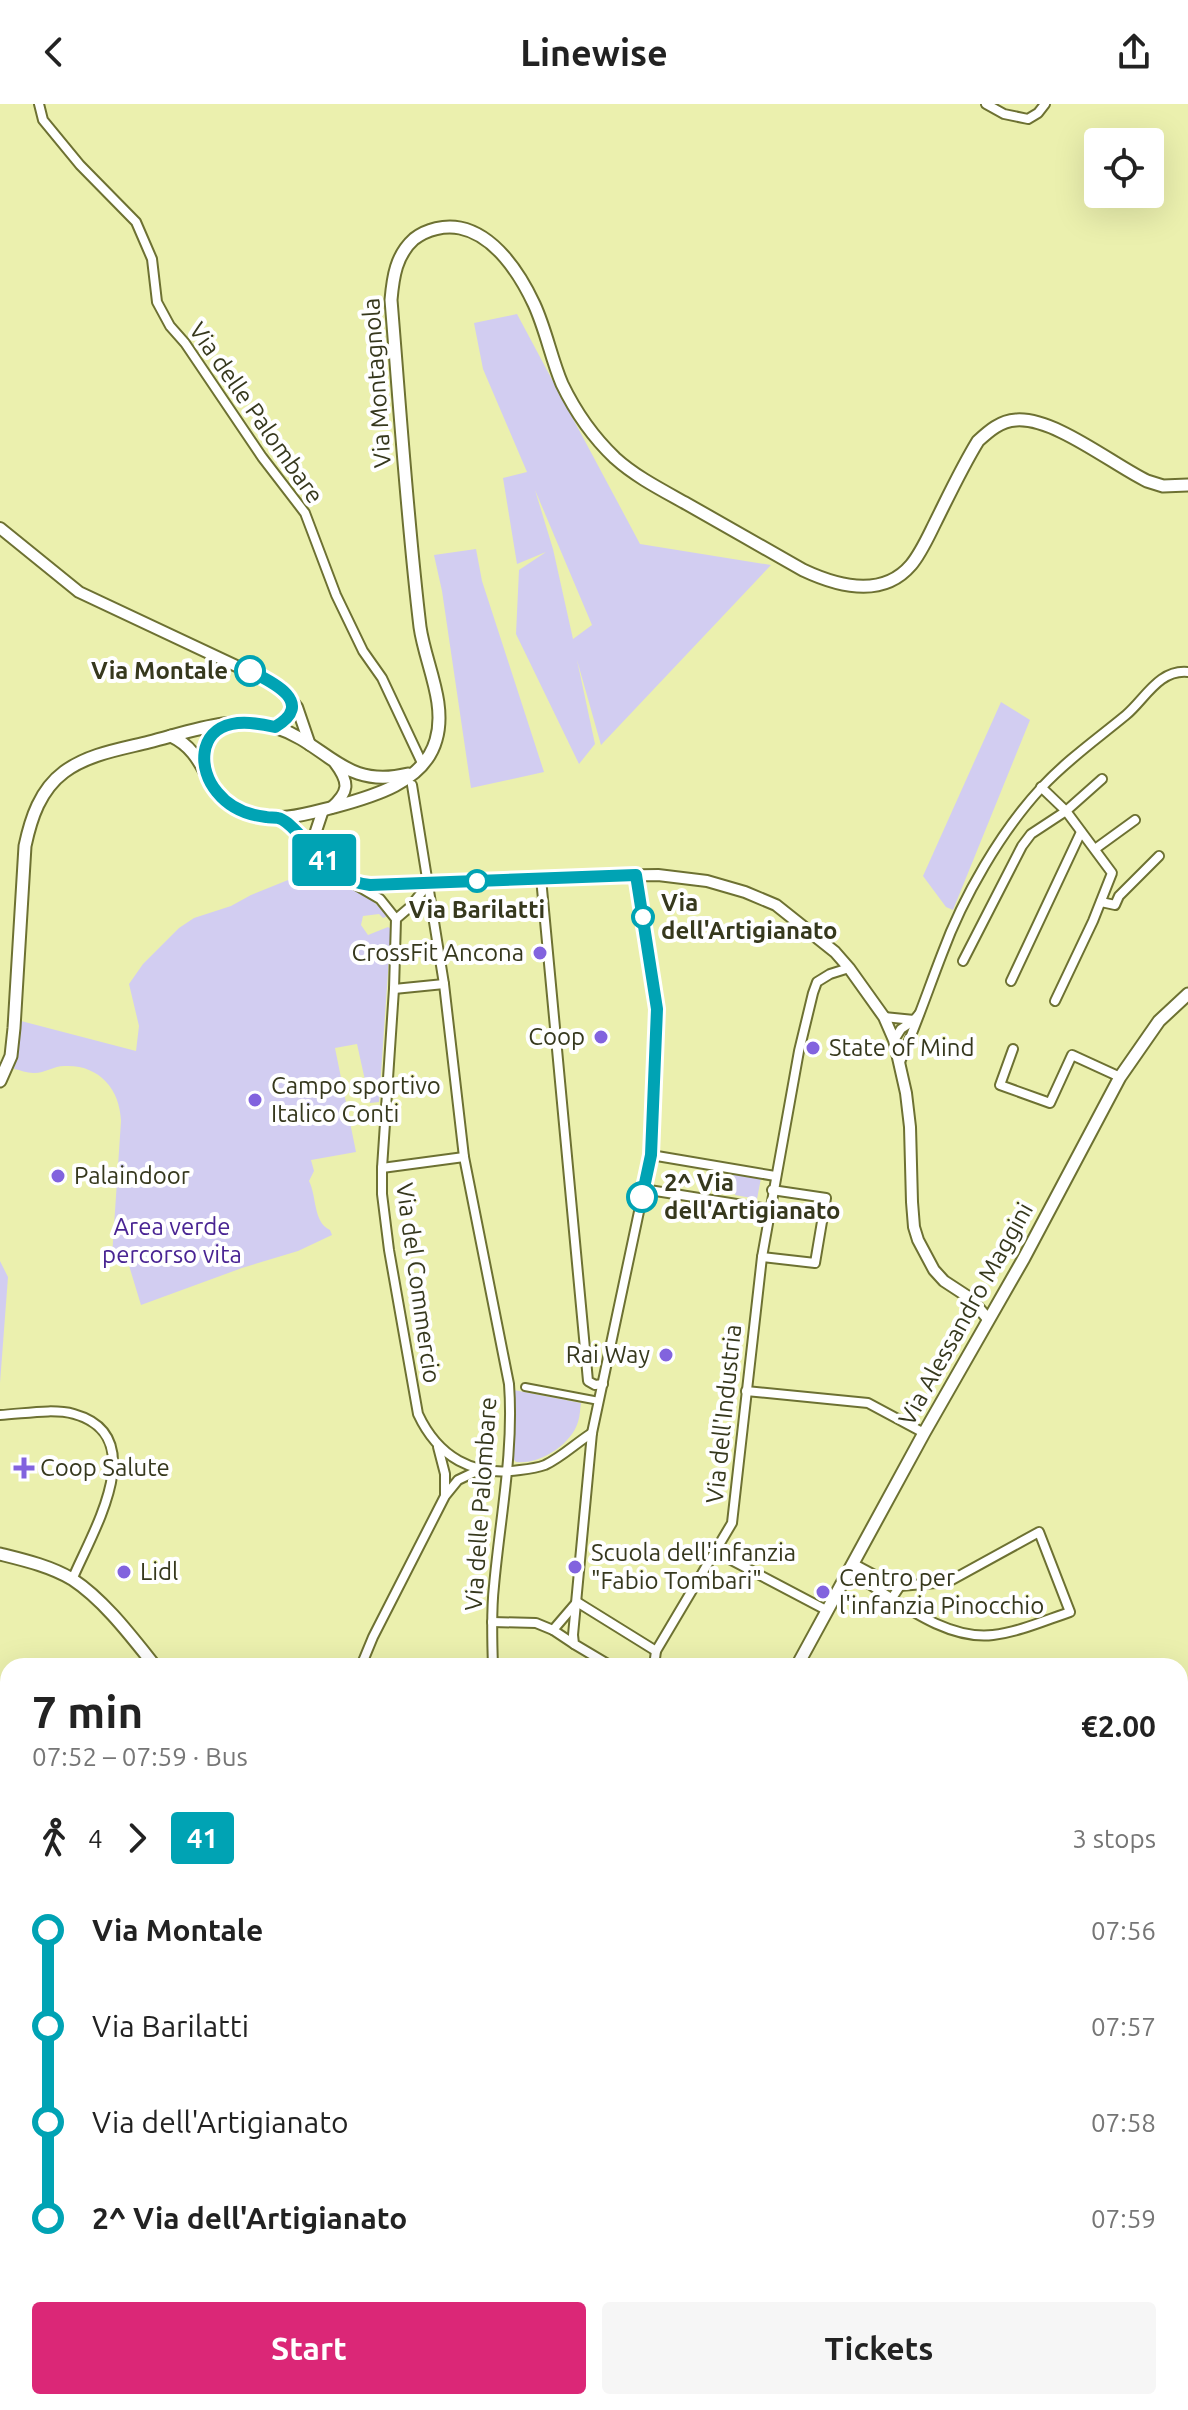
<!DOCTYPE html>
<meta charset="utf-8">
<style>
:root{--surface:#fff;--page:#f6f6f6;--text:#222;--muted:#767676;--accent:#db2777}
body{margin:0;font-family:Ubuntu,sans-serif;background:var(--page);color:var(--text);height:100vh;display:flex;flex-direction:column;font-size:30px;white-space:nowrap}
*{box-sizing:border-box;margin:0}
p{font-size:26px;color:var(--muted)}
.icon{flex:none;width:44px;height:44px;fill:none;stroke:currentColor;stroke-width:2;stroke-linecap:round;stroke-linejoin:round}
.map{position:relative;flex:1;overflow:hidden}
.panel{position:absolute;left:0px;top:1554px;width:1188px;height:752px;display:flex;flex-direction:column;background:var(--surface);border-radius:24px 24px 0 0;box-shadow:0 8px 32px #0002}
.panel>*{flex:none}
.badge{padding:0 16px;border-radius:6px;font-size:28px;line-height:52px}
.controls{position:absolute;left:1084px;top:24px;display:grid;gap:16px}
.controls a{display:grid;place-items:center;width:80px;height:80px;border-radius:8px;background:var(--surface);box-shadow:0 8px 32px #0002;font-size:40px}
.map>.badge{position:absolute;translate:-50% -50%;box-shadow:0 0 0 4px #fff}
.legs{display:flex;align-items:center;gap:12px;height:88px;padding:0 32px;font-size:26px}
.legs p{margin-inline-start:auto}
.summary{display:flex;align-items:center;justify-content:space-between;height:136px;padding:0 32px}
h1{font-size:44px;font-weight:600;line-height:60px}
.primary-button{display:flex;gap:16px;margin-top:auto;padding:16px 32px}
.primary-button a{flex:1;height:92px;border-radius:8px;background:var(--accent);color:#fff;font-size:32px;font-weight:600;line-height:92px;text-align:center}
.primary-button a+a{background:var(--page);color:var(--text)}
ul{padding:0 32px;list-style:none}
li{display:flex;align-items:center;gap:28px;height:96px;font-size:30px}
li i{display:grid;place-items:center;width:12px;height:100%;margin:0 10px;background:currentColor}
li i::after{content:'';width:20px;height:20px;margin:-10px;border:6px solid;border-radius:50%;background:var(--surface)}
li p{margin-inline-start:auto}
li:first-child i{background:linear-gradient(#0000 50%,currentColor 0)}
li:last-child i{background:linear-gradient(currentColor 50%,#0000 0)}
header{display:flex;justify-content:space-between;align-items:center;height:104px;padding:0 32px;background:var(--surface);font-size:36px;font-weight:600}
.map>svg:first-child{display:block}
.green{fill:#d2cdf1;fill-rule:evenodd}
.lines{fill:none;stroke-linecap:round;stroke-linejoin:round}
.pedestrian-casing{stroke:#6d7132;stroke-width:10}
.minor-casing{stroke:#6d7132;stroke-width:12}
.tertiary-casing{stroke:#6d7132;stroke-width:14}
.secondary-casing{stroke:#6d7132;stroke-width:15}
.pedestrian{stroke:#fff;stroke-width:6}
.minor{stroke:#fff;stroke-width:8}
.tertiary{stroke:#fff;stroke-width:10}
.secondary{stroke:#fff;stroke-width:11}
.line-1-casing{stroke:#fff;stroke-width:18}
.line-1{stroke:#00a3b4;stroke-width:12}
.stop-1-dot{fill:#fff;stroke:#00a3b4;stroke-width:4}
.poi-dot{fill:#8263de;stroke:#fff;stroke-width:3}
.labels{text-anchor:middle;stroke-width:8;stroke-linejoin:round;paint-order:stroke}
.street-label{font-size:24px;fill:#36381d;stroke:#fff}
.stop-label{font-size:24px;font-weight:bold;fill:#36381d;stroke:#fff;text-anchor:start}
.poi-label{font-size:24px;fill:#36381d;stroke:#fff;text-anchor:start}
.park-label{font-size:24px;fill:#492493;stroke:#fff}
</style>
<header><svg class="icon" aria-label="back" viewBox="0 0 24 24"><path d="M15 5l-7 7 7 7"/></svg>Linewise<svg class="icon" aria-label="share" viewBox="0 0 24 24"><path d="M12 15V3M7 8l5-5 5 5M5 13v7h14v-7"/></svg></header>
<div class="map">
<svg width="1188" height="2306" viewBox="0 0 1188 2306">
<rect width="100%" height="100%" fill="#ebf0ae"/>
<g class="green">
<path d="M517,210L640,440L771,461L601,641L577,556L595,640L579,660L516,530L519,466L546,448L517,460L503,374L527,368L483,265L474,219ZM535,386L592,521L573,535L553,445Z"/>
<polygon points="476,445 482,477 544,668 471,684 442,487 434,451"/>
<polygon points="1001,598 1030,616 953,806 946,803 923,772"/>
<path d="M311,755L334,777L365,789L388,812L383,814L379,810L363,812L361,821L368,831L388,823L391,825L379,998L370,999L357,940L335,944L356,1048L311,1056L314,1067L309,1077C317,1093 313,1118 330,1126L332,1131L298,1147L242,1164L141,1201L127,1155L118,1157L112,1152L121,1017C120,984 98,960 64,962C54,962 43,970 33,969C27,969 20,966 14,965L21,917L136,947L139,922L129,880L143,860L179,824L194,814L231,802L251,791L293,774Z"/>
<polygon points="733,1069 761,1074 757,1095 735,1091 736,1082 731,1080"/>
<polygon points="0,1157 8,1173 0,1279"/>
<path d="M514,1286L581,1299C580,1305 580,1312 578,1318C571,1341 539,1361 516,1358L512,1354Z"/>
</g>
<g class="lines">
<defs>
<g id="pedestrian">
<polyline points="525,1283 599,1297"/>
<polyline points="0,1878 8,1883"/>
</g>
<g id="minor">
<polyline points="39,0 43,16 80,61 136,118 152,155 157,198 170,222 185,239 262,353 305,409 336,491 363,547 382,574 422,659"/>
<polyline points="986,0 1004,10 1028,15 1038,9 1045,0"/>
<path d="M412,681L444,880L464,1053L509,1280C514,1347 500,1415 494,1482C491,1508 492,1535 493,1562"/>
<polyline points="1041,683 1066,707 1112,769 1093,817 1055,897"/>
<polyline points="1095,745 1135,716"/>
<polyline points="541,774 588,1277 595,1281 603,1280"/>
<path d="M429,779L410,803L396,815L394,885L382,1064V1090L389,1146L418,1310C438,1353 473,1373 520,1366C529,1365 537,1364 545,1361C562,1353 576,1339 592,1329"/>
<polyline points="356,781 380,795 396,815"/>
<polyline points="1101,798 1115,801 1119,792 1159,752"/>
<polyline points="963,857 1022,742 1031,730 1066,707 1102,675"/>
<polyline points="1011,877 1081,728"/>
<polyline points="394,885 444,880"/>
<polyline points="884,913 914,916 919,910"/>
<polyline points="894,936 901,925 913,917"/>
<polyline points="1013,945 1000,981 1050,999 1072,951 1120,973"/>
<path d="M900,958C916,922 928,886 942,850C963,793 1001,727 1042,683C1067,656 1097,635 1126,611C1145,595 1159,565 1188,568"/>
<polyline points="651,1051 775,1072"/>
<polyline points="382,1064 464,1053"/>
<polyline points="643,1085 769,1105"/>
<polyline points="762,1153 815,1159 826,1094 772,1086"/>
<polyline points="746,1287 868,1299 924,1329"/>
<path d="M0,1311C23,1310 52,1304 74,1310C153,1332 91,1430 72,1476"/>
<polyline points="438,1343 445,1370 445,1391"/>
<polyline points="716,1448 828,1507"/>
<polyline points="854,1460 884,1476 900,1482 892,1494"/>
<path d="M849,1468C891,1491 942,1537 993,1531C1019,1528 1046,1516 1070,1508L1039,1428L948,1478L900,1482"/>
<polyline points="492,1518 536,1519 553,1526 577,1498 656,1547"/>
<polyline points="553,1526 574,1540"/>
<polyline points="361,1562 373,1533 445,1392 458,1376 479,1366"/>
<polyline points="611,1562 574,1540 573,1531 592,1329 651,1051 657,905 636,771"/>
<polyline points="654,1562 656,1547 732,1419 762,1153 799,947 813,889 817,878 830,870 849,864"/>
<polyline points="0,1663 8,1664"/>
<polyline points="0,1713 8,1718"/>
<polyline points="0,1817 8,1821"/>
<polyline points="0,1957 8,1929"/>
<polyline points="1180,2059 1188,2062"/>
<polyline points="1180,2099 1188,2105"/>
<polyline points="477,2298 478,2306"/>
<polyline points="495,2298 496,2306"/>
<polyline points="530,2298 532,2306"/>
<polyline points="633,2298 637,2306"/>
<polyline points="699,2298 700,2299"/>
<polyline points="294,2306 294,2298"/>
</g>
<g id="tertiary">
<polyline points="0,424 79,488 281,583 297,603 310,641"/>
<polyline points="275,623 289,613 291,597"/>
<path d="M203,663C205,639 207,631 230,620"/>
<path d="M331,704C349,688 350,679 335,659"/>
<polyline points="279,714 295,727 335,769 351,778 370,781 591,772 658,771 707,777 745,788 776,801 835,848 849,864 884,913 894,936 906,989 910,1023 912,1098 914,1123 918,1136 934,1166 944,1177 970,1194 988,1215"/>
<polyline points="318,749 316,727 323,706"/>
<polyline points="1180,1986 1188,1989"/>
<polyline points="0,2107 8,2108"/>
<polyline points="1180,2226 1188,2238"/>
<polyline points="220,2298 222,2306"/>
<polyline points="562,2298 564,2306"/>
<polyline points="786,2298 788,2306"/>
</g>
<g id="secondary">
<path d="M171,632C213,652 200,694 250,710C279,719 306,710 334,703C371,693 424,679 436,636C447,599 425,559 420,523C407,414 400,305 391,196C393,173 396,151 414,135C427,125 445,121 460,124C495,131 520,170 534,200C546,226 551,254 562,280C575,307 594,334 615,354C636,373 662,386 687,400C726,422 764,444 803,466C837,482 882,495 911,461C921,449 928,433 935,419C949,391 962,363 978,337C989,327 1000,317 1016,316C1054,313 1112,360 1147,377L1163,382L1188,381"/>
<path d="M0,977L11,952L14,924L25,742C31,714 40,686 64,668C88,650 121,645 149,638C189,628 234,610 275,623C328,640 343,686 408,670"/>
<path d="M0,1450C24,1456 50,1462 72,1475C104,1496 131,1532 155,1562"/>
<polyline points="797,1562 924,1329 1024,1154 1120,973 1159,917 1188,890"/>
<polyline points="347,2298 353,2306"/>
<polyline points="372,2306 377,2298"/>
</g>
</defs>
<use href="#pedestrian" class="pedestrian-casing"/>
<use href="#minor" class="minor-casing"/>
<use href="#tertiary" class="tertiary-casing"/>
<use href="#secondary" class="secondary-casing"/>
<use href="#pedestrian" class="pedestrian"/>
<use href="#minor" class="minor"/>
<use href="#tertiary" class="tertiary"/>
<use href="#secondary" class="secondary"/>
</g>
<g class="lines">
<defs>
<path id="line-1" d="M250,567C273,578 316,599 275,623C262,620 246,617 232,620C198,627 198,666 217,688C229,703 247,711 266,713C270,714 274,713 278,714C287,716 295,727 302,733C327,759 332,776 370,781L636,771L657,905L651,1051L642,1093"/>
</defs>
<use href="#line-1" class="line-1-casing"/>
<use href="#line-1" class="line-1"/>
</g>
<g class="stop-1-dot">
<circle cx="250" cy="567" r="14"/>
<circle cx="477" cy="777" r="10"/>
<circle cx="643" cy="813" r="10"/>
<circle cx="642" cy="1093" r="14"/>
</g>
<g class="poi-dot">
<circle cx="540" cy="849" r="8"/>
<circle cx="601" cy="933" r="8"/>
<circle cx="813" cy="944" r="8"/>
<circle cx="255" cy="996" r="8"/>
<circle cx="58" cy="1072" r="8"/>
<circle cx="666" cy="1251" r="8"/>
<path d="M20 1352h8v8h8v8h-8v8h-8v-8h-8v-8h8z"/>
<circle cx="575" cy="1463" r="8"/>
<circle cx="124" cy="1468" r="8"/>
<circle cx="823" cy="1488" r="8"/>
</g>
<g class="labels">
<g class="street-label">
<text transform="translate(377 279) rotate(-94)" y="8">Via Montagnola</text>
<text transform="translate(256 309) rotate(55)" y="8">Via delle Palombare</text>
<text transform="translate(418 1179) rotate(82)" y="8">Via del Commercio</text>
<text transform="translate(966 1210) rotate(-61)" y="8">Via Alessandro Maggini</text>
<text transform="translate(724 1310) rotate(-84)" y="8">Via dell'Industria</text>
<text transform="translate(481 1400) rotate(-86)" y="8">Via delle Palombare</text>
</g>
<g class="stop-label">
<text x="228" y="575" text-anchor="end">Via Montale</text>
<text x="661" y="807">Via<tspan x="661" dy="28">dell'Artigianato</tspan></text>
<text x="477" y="814" text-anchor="middle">Via Barilatti</text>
<text x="664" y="1087">2^ Via<tspan x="664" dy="28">dell'Artigianato</tspan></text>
</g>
<g class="poi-label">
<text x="524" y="857" text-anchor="end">CrossFit Ancona</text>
<text x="585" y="941" text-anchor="end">Coop</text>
<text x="829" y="952">State of Mind</text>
<text x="271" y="990">Campo sportivo<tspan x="271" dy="28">Italico Conti</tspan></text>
<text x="74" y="1080">Palaindoor</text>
<text x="650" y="1259" text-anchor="end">Rai Way</text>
<text x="40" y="1372">Coop Salute</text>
<text x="591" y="1457">Scuola dell'infanzia<tspan x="591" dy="28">"Fabio Tombari"</tspan></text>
<text x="140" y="1476">Lidl</text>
<text x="839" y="1482">Centro per<tspan x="839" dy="28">l'infanzia Pinocchio</tspan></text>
</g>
<g class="park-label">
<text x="172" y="1131">Area verde<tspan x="172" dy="28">percorso vita</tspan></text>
</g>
</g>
</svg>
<div class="controls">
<a><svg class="icon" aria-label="locate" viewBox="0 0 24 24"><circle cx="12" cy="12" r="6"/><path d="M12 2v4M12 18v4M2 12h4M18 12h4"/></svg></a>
</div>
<b class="badge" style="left:324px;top:756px;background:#00a3b4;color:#fff">41</b>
<section class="panel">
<div class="summary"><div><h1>7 min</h1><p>07:52 – 07:59 · Bus</p></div><b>€2.00</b></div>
<div class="legs"><svg class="icon" aria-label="walk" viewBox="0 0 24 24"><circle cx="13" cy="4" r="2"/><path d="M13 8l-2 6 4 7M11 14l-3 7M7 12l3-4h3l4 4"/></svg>4<svg class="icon" aria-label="forward" viewBox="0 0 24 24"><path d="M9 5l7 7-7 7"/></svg><b class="badge" style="background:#00a3b4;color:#fff">41</b><p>3 stops</p></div>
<ul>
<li><i style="color:#00a3b4"></i><b>Via Montale</b><p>07:56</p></li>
<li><i style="color:#00a3b4"></i><span>Via Barilatti</span><p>07:57</p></li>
<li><i style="color:#00a3b4"></i><span>Via dell'Artigianato</span><p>07:58</p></li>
<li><i style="color:#00a3b4"></i><b>2^ Via dell'Artigianato</b><p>07:59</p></li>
</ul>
<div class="primary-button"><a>Start</a><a>Tickets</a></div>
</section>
</div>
